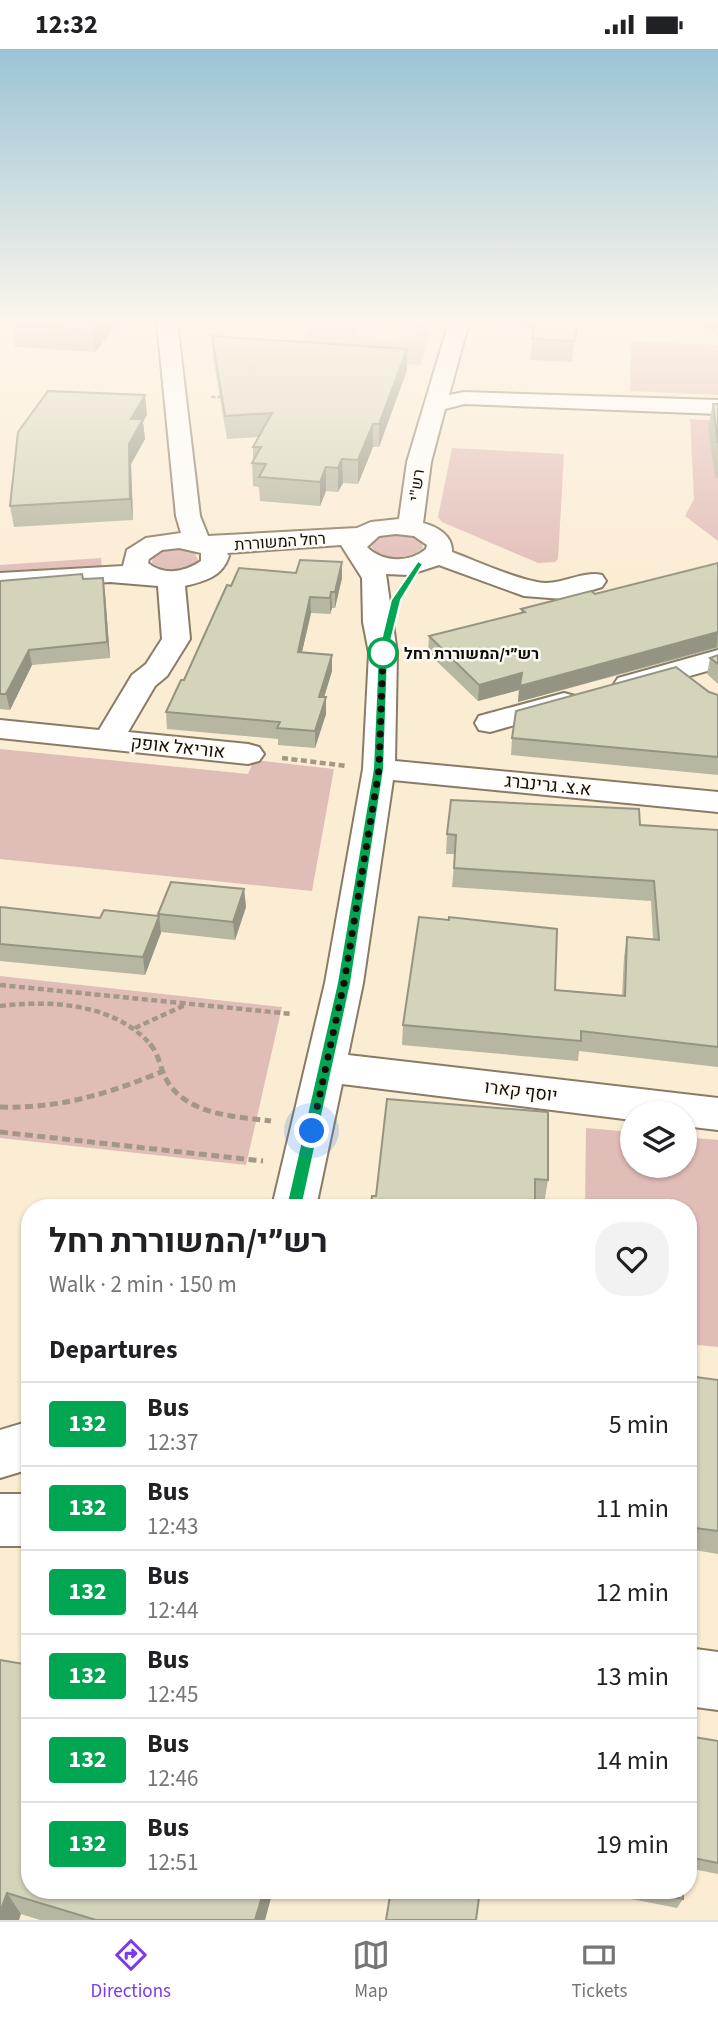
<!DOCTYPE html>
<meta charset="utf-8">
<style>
:root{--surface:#fff;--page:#f2f2f2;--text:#202124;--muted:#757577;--line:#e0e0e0;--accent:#7c3aed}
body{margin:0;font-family:"Source Sans 3",Heebo,sans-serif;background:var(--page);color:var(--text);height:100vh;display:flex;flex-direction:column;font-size:26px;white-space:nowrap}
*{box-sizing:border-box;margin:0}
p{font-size:23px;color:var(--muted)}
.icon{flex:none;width:38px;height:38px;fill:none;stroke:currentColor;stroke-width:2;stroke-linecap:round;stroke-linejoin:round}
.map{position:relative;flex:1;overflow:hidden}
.drawer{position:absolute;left:21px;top:1150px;width:676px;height:700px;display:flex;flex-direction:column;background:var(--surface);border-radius:28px;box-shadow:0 2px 5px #0004}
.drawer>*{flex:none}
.badge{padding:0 14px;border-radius:5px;font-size:24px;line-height:46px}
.fabs{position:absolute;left:620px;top:1052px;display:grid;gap:14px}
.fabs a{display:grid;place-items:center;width:77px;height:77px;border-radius:50%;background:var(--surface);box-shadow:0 2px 5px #0004;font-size:35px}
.you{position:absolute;width:35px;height:35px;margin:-18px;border:5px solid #fff;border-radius:50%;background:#1a73e8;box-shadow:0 0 0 10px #1a73e833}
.map>.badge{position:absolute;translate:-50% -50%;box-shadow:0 0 0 4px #fff}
h2{padding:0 28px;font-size:26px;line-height:63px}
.round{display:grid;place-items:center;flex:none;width:74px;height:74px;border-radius:28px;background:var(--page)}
.headline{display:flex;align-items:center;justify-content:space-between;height:119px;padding:0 28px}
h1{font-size:33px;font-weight:700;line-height:52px}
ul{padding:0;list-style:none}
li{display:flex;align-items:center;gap:21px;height:84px;padding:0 28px;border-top:2px solid var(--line)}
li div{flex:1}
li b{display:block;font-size:26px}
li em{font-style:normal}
li .badge{min-width:77px;font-weight:700;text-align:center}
.status{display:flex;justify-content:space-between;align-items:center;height:49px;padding:0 35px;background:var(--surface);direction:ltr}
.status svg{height:19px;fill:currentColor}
.dock{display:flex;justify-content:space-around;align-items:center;height:98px;border-top:2px solid var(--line);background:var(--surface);font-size:19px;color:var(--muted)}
.dock a{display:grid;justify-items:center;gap:4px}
.dock .selected{color:var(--accent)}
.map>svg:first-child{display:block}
.green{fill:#e1bdb8}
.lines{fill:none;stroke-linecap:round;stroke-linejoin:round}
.minor-casing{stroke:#897b66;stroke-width:4}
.path-far2{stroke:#a39886;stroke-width:2.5;stroke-dasharray:4.5 2;stroke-linecap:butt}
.path-far1{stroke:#a39886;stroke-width:4.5;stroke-dasharray:6 3.5;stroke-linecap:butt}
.path{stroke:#a39886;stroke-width:5;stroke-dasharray:8 4.5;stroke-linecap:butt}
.minor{fill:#fff;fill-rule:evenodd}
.wall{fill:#b7b6a0}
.shaded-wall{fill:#959482}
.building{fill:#d5d4ba;stroke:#959482;stroke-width:2}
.line{fill:#00a651;stroke:#fff;stroke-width:2}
.walk{stroke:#120d06;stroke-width:7;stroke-dasharray:0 12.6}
.stop-dot{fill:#fff;stroke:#00a651;stroke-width:3.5}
.labels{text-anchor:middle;stroke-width:5;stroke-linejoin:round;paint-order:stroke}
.far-street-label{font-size:16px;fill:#120d06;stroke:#fefbf6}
.far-stop-label{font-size:16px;font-weight:bold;fill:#120d06;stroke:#fefbf6;text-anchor:start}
.street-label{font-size:18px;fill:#120d06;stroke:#fefbf6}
</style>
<div class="status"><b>12:32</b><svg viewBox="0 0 49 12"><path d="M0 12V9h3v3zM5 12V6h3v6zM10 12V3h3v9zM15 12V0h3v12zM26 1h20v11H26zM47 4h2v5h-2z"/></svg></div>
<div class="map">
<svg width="718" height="1871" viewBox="0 0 718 1871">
<rect width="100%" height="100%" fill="#fbecd4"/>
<g class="green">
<polygon points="310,277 357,279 355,286 396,292 397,288 416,289 418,281 430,282 421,316 270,309 300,300"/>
<polygon points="631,292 718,296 718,346 630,342"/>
<polygon points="690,370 718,372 718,492 685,467 694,450"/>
<polygon points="452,399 564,405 558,510 555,513 538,514 442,473 438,468"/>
<path d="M384,485H410L421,491L423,499C410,511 379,513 370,495L374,489Z"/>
<path d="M175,499L194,503L198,511C186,524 165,524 152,514L153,506Z"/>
<polygon points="101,509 102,521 0,528 0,516"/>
<polygon points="0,700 248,725 254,711 334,720 312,842 0,810"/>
<polygon points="0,927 282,958 246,1116 0,1089"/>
<polygon points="586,1079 632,1083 632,1116 684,1116 684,1088 718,1091 718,1298 688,1295 688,1158 585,1158"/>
</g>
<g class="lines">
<defs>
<g id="minor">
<path d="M157,273H177L200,467L208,487L357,479L371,473L399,470L407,413L449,273H469L449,346L464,343L718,351V365L464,355L445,360L431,413L423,474C438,478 453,487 452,503C479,513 508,527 537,533C560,538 581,521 602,526L606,532L602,538L563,550L524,547L439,516L408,526L386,525L397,604L395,712L718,743V763L393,731L363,934L348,1006L718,1049V1081L684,1077V1064H632V1071L342,1035L316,1158H272L325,934L363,720L369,604L363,573L362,529L341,496L227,504L229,507C222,528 205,532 185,537L190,590L167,627L155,637L128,683L248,695L259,698L264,705L259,712L248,715L0,689V671L99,681L132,626L146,615L162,590L158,537L110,533L0,540V524L123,517L127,501L146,489L181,484L176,467ZM396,485L414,487L427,496L426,500C409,514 383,514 367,498L379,487ZM179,499L201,504V512C185,523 164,527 148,514L149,510L162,501Z"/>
<polygon points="718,601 718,619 629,644 618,641 614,635 618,629"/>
<polygon points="564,644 575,647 579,653 575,659 490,683 479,681 475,674 479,667"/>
<polygon points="30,1372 30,1420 0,1429 0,1381"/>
<rect x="0" y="1445" width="30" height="52"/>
<polygon points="688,1599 718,1603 718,1661 688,1657"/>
</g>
</defs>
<use href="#minor" class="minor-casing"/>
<g class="path-far2">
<polyline points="329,273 429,278"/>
<polyline points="211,348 224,348"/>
</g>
<g class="path-far1">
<polyline points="282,709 347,717"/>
<polyline points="0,936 292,965"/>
<path d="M0,957C52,951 115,954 152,997"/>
<polyline points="135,979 185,956"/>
</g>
<g class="path">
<path d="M150,995C160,1006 160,1022 169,1035C190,1066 238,1068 271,1072"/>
<path d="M0,1058C58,1060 108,1045 161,1023"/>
<polyline points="0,1083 263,1112"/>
</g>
<use href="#minor" class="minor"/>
</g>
<g class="wall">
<polygon points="507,273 577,273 572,313 530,311 534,279 506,277"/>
<polygon points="696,273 718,273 718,288"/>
<polygon points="118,275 95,303 15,298 12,276"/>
<polygon points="212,287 407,300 407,321 379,398 373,398 358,435 343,434 338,443 326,442 320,457 260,452 259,438 253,437 252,414 253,411 253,398 258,388 227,390 213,308"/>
<polygon points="713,355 718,355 718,429 715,429 708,378"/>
<polygon points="147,366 143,373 145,390 131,415 133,471 14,478 10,457"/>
<polygon points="342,513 342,529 335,559 332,559 330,565 311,564 302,603 332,622 324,648 326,648 326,665 315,699 278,696 278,690 167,680 166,663 184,631 231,537 296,524"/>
<polygon points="718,514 718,599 518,653 519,641 478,652 428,604 429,587 521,564 521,560 595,545"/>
<polygon points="83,530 105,544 110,609 32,616 10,661 0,660 0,532"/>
<polygon points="718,606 718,635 707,625 710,609"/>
<polygon points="709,643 718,646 718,726 511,706 512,689"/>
<polygon points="640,776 718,781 718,1018 579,1002 578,1012 402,996 403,976 555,941 622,947 624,908 627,888 653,890 651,852 452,838 455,805 446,805 447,785"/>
<polygon points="244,840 246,858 235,891 161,883 145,926 0,912 0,858 100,869 158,867 158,865"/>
<polygon points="387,1050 548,1131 544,1155 376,1147"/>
<polygon points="688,1327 718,1331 718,1505 688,1500"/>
<polygon points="0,1611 30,1841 273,1841 265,1871 40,1871 21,1865 0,1871"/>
<polygon points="688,1687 718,1692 718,1825 688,1819"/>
<polygon points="586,1841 683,1841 683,1850 677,1859"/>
</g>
<g class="shaded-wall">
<polygon points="98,273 118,273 118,275 95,303 92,281"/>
<polygon points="407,300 407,321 379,398 379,375"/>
<polygon points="145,346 147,366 143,373 145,390 131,415 133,471 130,450 129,395 131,370"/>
<polygon points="373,375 373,398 358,435 358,411"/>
<polygon points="342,410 343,434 338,443 338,419"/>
<polygon points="326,418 326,442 320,457 320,433"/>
<polygon points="342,513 342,529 335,559 335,543"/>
<polygon points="103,529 105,544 110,609 107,593"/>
<polygon points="331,543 332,559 330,565 330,549"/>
<polygon points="310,548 311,564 298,620 298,603"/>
<polygon points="718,583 717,598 518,653 519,641 478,652 479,636 522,624"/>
<polygon points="29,601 32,616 10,661 6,645"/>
<polygon points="332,606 332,622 319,665 319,648"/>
<polygon points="326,648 326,665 315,699 315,682"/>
<polygon points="244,840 246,858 235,891 233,873"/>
<polygon points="159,867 161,884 145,926 143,908"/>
<polygon points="264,1841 273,1841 265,1871 255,1871"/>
<polygon points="7,1844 21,1865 19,1871 0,1871 0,1863"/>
</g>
<g class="building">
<polygon points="15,273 98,273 92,281 12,276"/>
<polygon points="534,273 577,273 575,292 532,290"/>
<polygon points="212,287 407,300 379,375 373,375 358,411 342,410 338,419 326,418 320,433 259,428 266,415 252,414 261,398 253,398 272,364 225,367"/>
<polygon points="48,342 145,346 131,370 143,370 129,395 130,450 10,457 18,383"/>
<polygon points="713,355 718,355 718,394"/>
<polygon points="300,511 342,513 335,543 331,543 330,549 310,548 298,603 332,606 319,648 326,648 315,682 277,679 280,673 166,663 181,631 184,631 227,536 231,537 239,519 296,524"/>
<polygon points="718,514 718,583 520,637 522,624 479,636 429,587 525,563 521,560 591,542 595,545"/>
<polygon points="82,525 83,530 103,529 107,593 29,601 6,645 0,645 0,532"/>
<polygon points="718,606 718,615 710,609"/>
<polygon points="676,618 709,643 718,646 718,708 512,689 516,662"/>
<polygon points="451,751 639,760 640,776 718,781 718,998 581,982 581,992 403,976 419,868 449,871 449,868 557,880 555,941 625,947 627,888 659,891 654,832 454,819 456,786 447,785"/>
<polygon points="171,833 244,840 233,873 158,865"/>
<polygon points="0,858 100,869 104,861 159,867 143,908 0,895"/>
<polygon points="387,1050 548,1063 548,1131 535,1130 535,1158 371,1158 372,1147 376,1147"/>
<polygon points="688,1327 718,1331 718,1482 688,1478"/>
<polygon points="0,1611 30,1616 30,1841 264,1841 255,1871 96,1871 7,1844 0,1863"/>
<polygon points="688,1687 718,1692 718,1814 688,1808"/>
<polygon points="391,1841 480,1841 476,1871 386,1871"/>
<polygon points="639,1841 683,1841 683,1850"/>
</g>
<linearGradient id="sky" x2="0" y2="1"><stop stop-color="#9bc4d5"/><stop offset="0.51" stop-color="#fdf6ec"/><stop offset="1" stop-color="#fdf6ec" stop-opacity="0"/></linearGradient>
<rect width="718" height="535" fill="url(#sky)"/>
<polygon class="line" points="418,512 423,515 401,551 388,604 384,720 351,934 302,1158 294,1165 286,1158 337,934 373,720 378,604 391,551"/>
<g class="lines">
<polyline class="walk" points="312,1082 344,934 379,720 383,604"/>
</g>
<circle class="stop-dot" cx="383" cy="604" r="14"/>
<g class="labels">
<g class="far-street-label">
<text transform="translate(416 436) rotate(-82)" y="6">רש"י</text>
<text transform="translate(280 492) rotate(-4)" y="6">רחל המשוררת</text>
</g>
<g class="far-stop-label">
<text x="404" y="610">רש״י/המשוררת רחל</text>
</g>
<g class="street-label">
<text transform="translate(178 698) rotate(6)" y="6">אוריאל אופק</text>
<text transform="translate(548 736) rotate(6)" y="6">א.צ. גרינברג</text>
<text transform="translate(521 1042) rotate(7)" y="6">יוסף קארו</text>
</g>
</g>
</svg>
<div class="fabs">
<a><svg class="icon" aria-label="layers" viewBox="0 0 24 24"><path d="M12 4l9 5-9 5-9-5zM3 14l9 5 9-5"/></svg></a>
</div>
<div class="you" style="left:312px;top:1082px"></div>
<section class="drawer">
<div class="headline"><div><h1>רש״י/המשוררת רחל</h1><p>Walk · 2 min · 150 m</p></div><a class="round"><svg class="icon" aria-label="heart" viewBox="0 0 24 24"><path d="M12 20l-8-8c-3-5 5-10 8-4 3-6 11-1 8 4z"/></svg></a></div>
<h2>Departures</h2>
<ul>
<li><span class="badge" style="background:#00a651;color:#fff">132</span><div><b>Bus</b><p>12:37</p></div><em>5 min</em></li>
<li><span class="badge" style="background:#00a651;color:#fff">132</span><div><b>Bus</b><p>12:43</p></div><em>11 min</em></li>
<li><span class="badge" style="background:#00a651;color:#fff">132</span><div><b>Bus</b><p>12:44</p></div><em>12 min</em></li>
<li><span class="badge" style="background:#00a651;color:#fff">132</span><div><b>Bus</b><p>12:45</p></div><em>13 min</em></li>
<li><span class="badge" style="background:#00a651;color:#fff">132</span><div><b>Bus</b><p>12:46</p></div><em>14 min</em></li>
<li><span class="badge" style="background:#00a651;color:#fff">132</span><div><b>Bus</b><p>12:51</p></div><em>19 min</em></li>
</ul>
</section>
</div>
<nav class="dock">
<a class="selected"><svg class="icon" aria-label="directions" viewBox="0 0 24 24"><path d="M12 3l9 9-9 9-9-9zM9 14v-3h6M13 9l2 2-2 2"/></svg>Directions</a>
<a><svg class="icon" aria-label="map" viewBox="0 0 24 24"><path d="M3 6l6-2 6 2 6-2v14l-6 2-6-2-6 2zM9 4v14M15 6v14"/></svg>Map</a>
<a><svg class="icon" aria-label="tickets" viewBox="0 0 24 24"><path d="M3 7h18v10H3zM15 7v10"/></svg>Tickets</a>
</nav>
